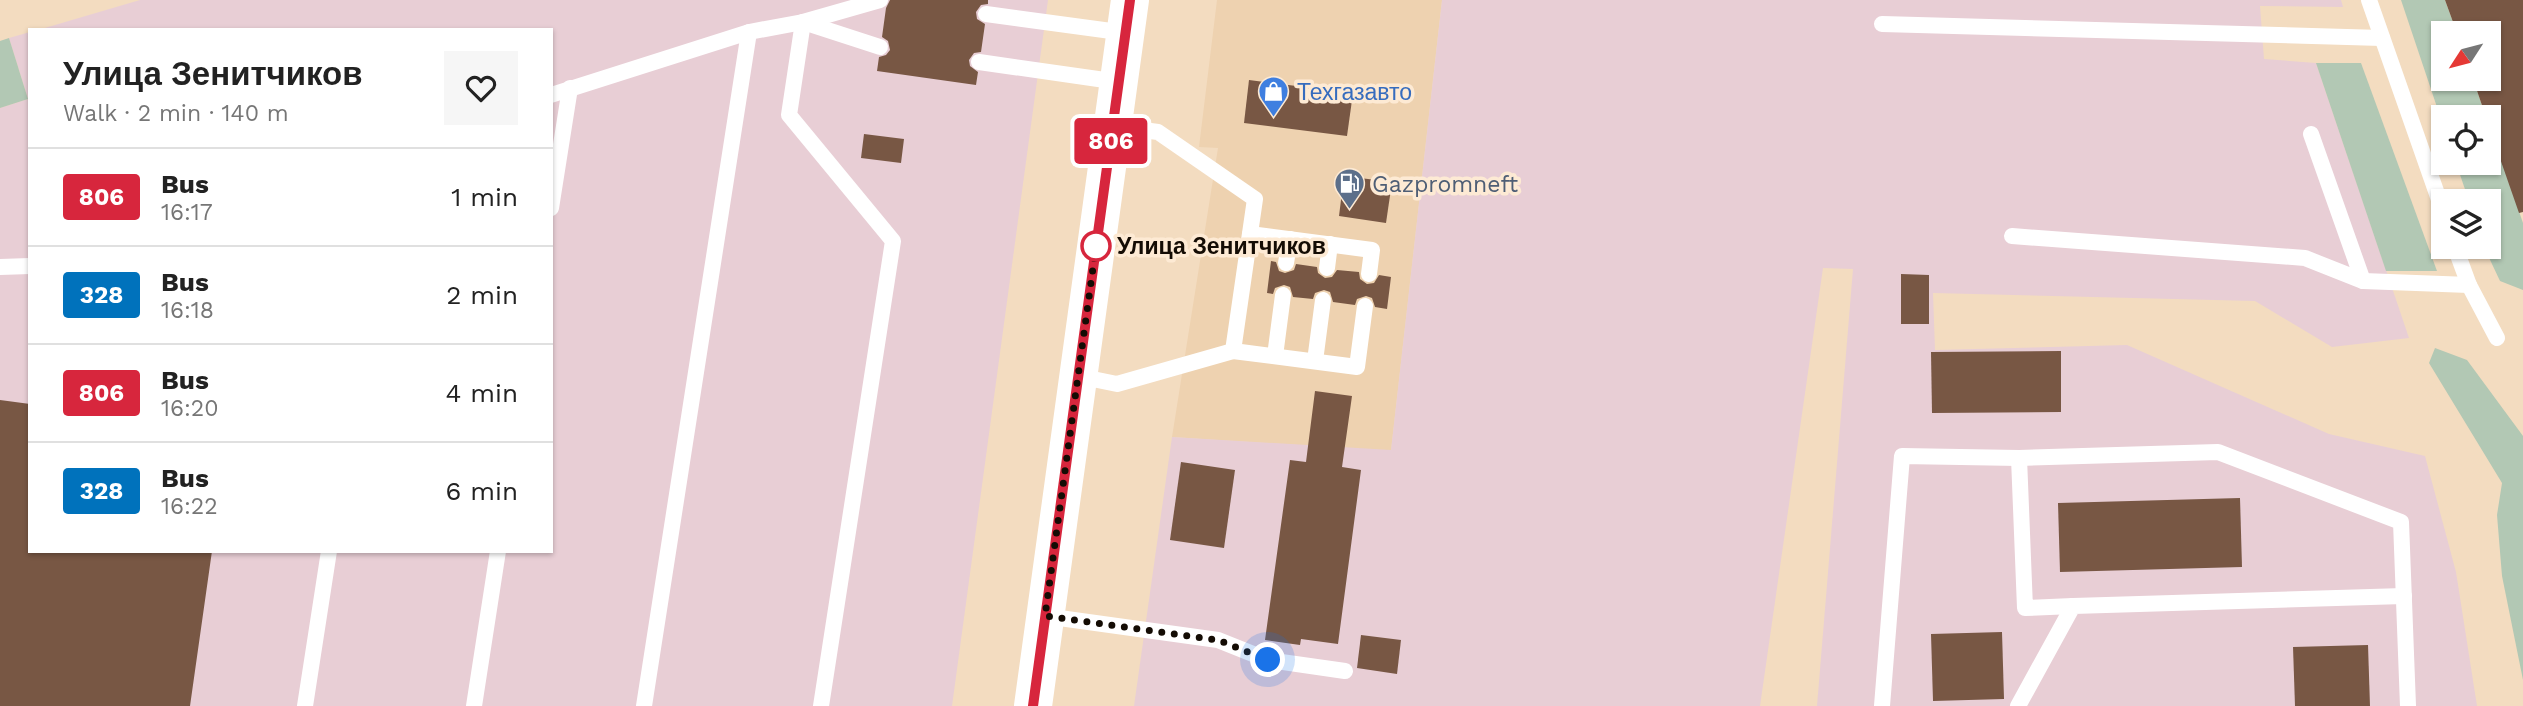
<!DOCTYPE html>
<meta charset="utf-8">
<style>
:root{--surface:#fff;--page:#f6f6f6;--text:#222;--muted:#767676;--line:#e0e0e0}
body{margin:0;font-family:"Work Sans",sans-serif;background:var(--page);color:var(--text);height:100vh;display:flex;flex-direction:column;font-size:26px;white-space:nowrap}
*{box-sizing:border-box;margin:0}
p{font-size:23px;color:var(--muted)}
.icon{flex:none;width:38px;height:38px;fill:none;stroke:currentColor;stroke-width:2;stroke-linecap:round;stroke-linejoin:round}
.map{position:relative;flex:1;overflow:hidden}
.drawer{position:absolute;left:28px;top:28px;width:525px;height:525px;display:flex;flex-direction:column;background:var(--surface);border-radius:0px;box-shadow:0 2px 5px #0004}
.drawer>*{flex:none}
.badge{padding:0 14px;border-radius:5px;font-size:24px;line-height:46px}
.needle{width:46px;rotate:234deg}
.fabs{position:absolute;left:2431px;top:21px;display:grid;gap:14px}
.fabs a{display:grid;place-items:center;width:70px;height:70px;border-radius:0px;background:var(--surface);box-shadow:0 2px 5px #0004;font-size:35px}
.you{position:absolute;width:35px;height:35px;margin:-18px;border:5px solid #fff;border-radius:50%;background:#1a73e8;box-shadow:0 0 0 10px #1a73e833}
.map>.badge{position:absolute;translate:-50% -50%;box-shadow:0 0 0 4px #fff}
.round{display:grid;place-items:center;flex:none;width:74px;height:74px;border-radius:0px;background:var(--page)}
.headline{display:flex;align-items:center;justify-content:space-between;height:119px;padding:0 35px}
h1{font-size:33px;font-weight:700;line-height:52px}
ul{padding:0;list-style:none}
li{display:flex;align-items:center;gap:21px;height:98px;padding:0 35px;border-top:2px solid var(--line)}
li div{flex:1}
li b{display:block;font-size:26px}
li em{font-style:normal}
li .badge{min-width:77px;font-weight:700;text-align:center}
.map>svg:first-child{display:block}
.built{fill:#eed2b0}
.industrial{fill:#e8ced5}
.green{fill:#b2c8b4}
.building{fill:#785744}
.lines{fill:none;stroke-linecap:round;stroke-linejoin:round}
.lane{stroke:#fff;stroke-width:16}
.secondary{stroke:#fff;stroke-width:38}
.line-casing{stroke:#fff;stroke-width:16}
.line{stroke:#d7263d;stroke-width:10}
.walk{stroke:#140c04;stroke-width:7;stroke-dasharray:0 12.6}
.stop-dot{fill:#fff;stroke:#d7263d;stroke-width:3.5}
.labels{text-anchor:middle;stroke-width:7;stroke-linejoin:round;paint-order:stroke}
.shop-label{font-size:23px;fill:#366cbe;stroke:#fdead4;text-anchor:start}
.service-label{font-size:23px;fill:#4e5e75;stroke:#fdead4;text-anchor:start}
.stop-label{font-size:23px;font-weight:bold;fill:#140c04;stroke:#fdead4;text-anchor:start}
</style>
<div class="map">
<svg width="2523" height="706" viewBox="0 0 2523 706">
<rect width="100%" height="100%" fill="#f3dcc0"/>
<polygon class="built" points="1217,0 1442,0 1391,451 1172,437 1218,148 1199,147"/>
<g class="industrial">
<polygon points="140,0 1048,0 952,706 0,706 0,108 28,99 9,38 30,32 30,551 551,551 551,30 38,30"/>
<polygon points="1442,0 2341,0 2343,7 2260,6 2264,59 2316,63 2409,338 2332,347 2255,301 1933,293 1935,350 2127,345 2329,434 2425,456 2456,572 2477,706 1817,706 1853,269 1823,268 1760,706 1134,706 1172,437 1391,450"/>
</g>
<g class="green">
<polygon points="2401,0 2445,0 2457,33 2443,33 2443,79 2473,79 2486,117 2443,117 2443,125"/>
<polygon points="9,38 28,99 0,108 0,41"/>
<polygon points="2316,63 2361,63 2437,271 2386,271"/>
<polygon points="2489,124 2523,223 2523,290 2500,281 2484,247 2488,247 2488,201 2469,201 2456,163 2488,163"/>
<polygon points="2435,348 2467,360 2523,436 2523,680 2502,576 2497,515 2502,483 2429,363"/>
</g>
<g class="building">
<polygon points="890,0 988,0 988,4 981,5 976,12 977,19 985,24 981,52 974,53 969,60 970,66 978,72 976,85 877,71 879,57 886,55 890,50 888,41 882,37 886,8"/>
<polygon points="2445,0 2523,0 2523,212 2519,213 2488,124 2488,117 2486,117 2473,79 2488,79 2488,33 2457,33"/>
<polygon points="1249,80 1353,93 1347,136 1244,123"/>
<polygon points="864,134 904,139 901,163 861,158"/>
<polygon points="1344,176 1392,182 1386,223 1339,216"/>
<polygon points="1271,261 1276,262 1279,271 1285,273 1294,270 1296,264 1317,267 1318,273 1325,278 1332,277 1337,270 1359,272 1360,279 1367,284 1374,283 1379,275 1391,277 1387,309 1375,307 1372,298 1366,296 1357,299 1355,305 1333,302 1330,292 1324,290 1315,293 1313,299 1293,297 1290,287 1284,285 1275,288 1273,294 1267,293"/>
<polygon points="1901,274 1929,275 1929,324 1901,324"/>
<polygon points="2061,351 2061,412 1932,413 1931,352"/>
<polygon points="1315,391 1352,396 1342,467 1361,470 1338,644 1301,639 1300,645 1265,640 1290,460 1306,462"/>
<polygon points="0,400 30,404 30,551 212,551 190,706 0,706"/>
<polygon points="1181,462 1235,470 1224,548 1170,540"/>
<polygon points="2240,498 2242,567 2060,572 2058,503"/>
<polygon points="2002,632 2004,699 1933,701 1931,634"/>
<polygon points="1361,635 1401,640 1397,674 1357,668"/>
<polygon points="2368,645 2370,706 2295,706 2293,647"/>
</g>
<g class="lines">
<g class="lane">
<polyline points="2369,0 2443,211"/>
<polyline points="986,14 1126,33"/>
<polyline points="803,22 789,115 893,241 821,706"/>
<polyline points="803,22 880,47"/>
<polyline points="1882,24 2382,38"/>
<polyline points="979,62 1119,82"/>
<polyline points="551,95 749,32 803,22 880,0"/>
<polyline points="2311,134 2363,281"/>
<polyline points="551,208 570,88"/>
<polyline points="1250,234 1372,250 1369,274"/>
<polyline points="2012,236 2305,258 2363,281 2469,285"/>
<polyline points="2455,247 2469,285 2497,338"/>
<polyline points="1286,263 1290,239"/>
<polyline points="0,267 30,266"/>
<polyline points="1327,268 1330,244"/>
<polyline points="1233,351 1357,367 1365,306"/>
<polyline points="1275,356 1283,295"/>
<polyline points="1315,361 1323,300"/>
<polyline points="1078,376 1117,384 1233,351 1255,199 1158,132 1113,126"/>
<polyline points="2019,458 2025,608 2073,606"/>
<polyline points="1045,616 1218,640 1268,660 1345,671"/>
<polyline points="305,706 329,551"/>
<polyline points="474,706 498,551"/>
<polyline points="644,706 749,32"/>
<polyline points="1882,706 1902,456 2019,458 2218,452 2401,522 2408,706"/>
<polyline points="2018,706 2073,606 2404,596"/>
</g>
<polyline class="secondary" points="1033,706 1130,0"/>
</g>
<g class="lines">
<defs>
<polyline id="line" points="1033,706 1130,0"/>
</defs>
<use href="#line" class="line-casing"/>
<use href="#line" class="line"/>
<polyline class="walk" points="1096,246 1045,616 1218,640 1268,660"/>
</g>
<defs>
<symbol id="shop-pin" viewBox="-11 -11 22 30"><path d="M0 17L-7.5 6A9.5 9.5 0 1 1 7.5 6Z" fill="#3f7fe0" stroke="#fdead4"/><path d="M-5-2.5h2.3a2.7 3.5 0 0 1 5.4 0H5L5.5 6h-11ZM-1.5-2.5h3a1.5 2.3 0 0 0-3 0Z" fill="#fff"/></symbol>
<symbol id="fuel-pin" viewBox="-11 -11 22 30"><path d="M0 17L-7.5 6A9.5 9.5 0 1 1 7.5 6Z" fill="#5c6f8a" stroke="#fdead4"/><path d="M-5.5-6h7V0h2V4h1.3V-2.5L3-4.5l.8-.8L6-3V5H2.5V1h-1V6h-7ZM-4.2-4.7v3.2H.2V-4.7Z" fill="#fff"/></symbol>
</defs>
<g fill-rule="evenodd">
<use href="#shop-pin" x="1256" y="74" width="35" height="47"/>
<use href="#fuel-pin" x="1332" y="166" width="35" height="47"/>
</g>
<circle class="stop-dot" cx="1096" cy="246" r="14"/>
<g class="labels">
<g class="shop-label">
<text x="1297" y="100">Техгазавто</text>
</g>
<g class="service-label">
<text x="1372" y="192">Gazpromneft</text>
</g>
<g class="stop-label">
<text x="1117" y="254">Улица Зенитчиков</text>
</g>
</g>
</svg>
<div class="fabs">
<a><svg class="needle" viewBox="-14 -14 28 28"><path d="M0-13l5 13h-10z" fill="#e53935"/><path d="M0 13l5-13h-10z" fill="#767676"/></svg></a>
<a><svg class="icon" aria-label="locate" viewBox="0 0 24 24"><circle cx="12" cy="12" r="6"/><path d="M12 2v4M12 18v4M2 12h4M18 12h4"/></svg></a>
<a><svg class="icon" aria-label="layers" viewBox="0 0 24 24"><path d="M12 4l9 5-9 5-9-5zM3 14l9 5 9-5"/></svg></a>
</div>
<div class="you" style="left:1268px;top:660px"></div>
<b class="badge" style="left:1111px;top:141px;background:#d7263d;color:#fff">806</b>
<section class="drawer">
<div class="headline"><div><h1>Улица Зенитчиков</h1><p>Walk · 2 min · 140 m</p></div><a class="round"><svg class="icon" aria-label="heart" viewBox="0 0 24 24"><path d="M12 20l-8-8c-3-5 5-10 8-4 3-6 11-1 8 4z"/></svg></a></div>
<ul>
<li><span class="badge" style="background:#d7263d;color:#fff">806</span><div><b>Bus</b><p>16:17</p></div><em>1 min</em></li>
<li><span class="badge" style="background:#0072bc;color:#fff">328</span><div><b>Bus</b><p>16:18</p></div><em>2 min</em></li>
<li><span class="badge" style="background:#d7263d;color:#fff">806</span><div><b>Bus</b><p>16:20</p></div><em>4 min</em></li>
<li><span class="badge" style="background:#0072bc;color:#fff">328</span><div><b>Bus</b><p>16:22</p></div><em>6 min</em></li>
</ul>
</section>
</div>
